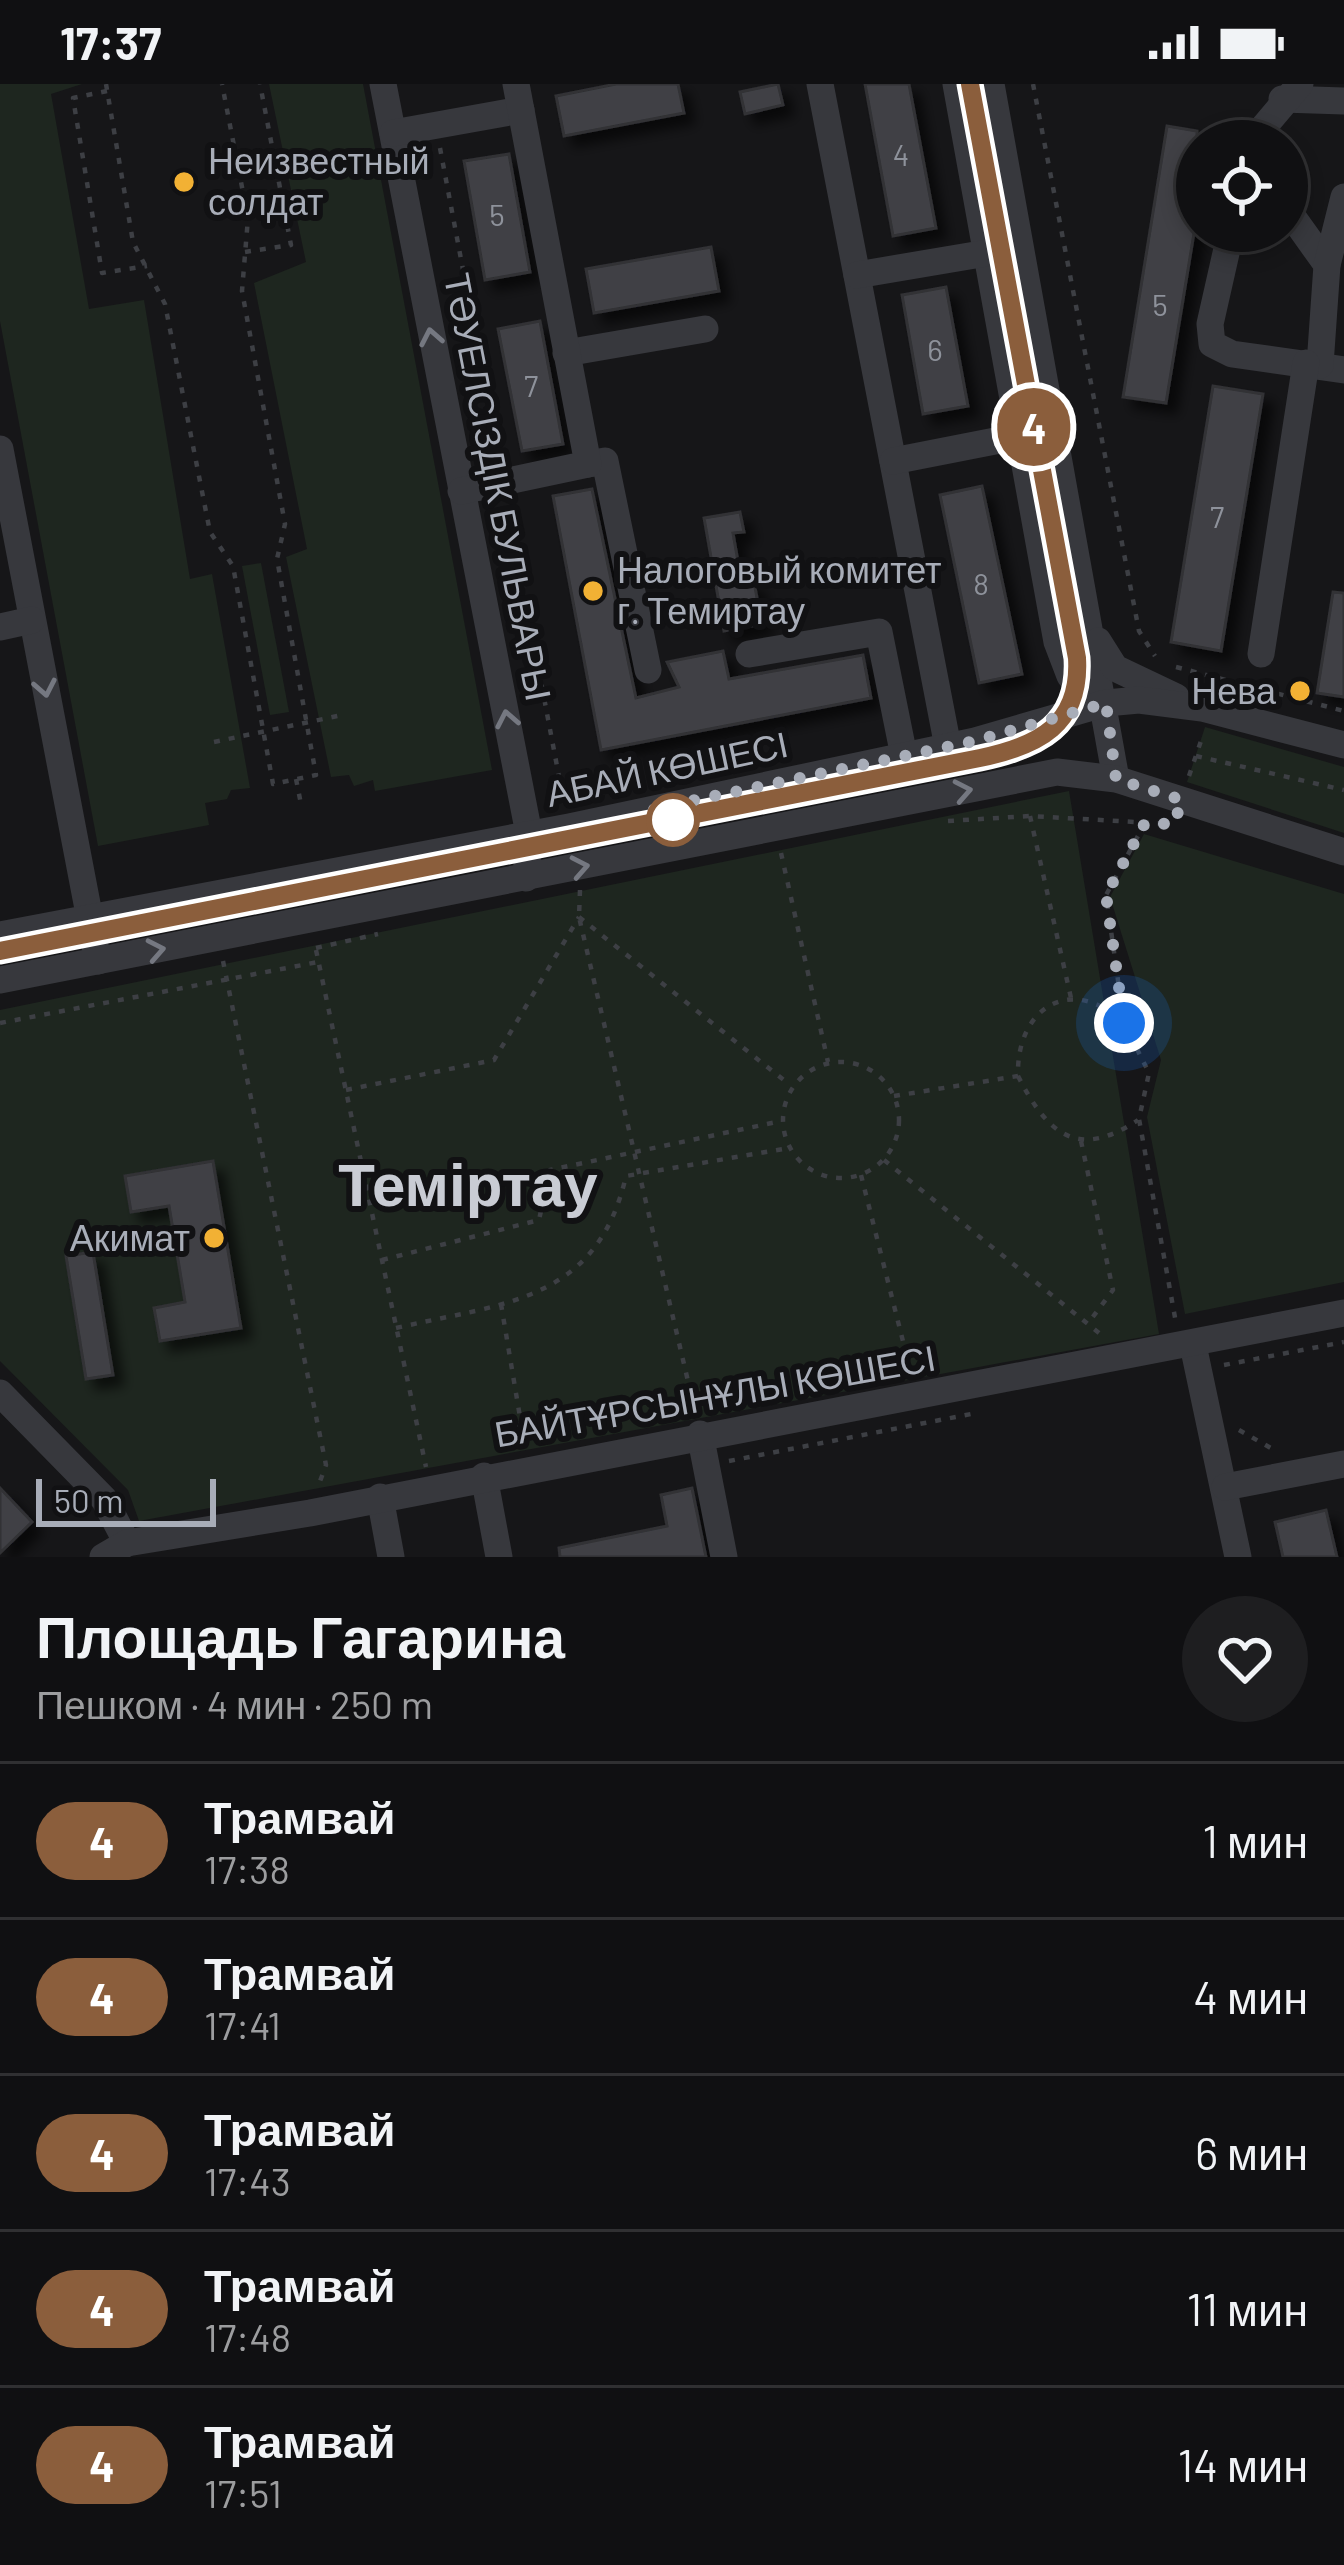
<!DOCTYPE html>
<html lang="ru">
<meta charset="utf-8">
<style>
:root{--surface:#101012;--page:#1e1e20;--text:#f1f3f6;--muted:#9c9d9f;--line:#303032}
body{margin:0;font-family:Barlow,sans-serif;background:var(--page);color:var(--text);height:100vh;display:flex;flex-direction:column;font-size:45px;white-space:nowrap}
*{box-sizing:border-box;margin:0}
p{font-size:39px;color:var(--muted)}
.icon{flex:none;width:66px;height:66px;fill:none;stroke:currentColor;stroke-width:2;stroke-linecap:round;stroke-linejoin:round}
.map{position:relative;height:1473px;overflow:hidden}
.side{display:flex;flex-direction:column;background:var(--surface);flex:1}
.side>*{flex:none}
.badge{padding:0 24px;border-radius:39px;font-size:42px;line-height:78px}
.fabs{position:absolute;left:1176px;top:36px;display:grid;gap:24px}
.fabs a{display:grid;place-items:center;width:132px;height:132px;border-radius:50%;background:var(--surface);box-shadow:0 6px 18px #0003,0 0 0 3px var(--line);font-size:60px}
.scale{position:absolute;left:36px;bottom:30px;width:180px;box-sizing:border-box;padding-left:12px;border:6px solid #a8adb8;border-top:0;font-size:33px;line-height:42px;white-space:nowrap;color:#a8adb8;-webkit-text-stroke:9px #111113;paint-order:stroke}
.you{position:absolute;width:60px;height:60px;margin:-30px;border:9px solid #fff;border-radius:50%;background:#1a73e8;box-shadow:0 0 0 18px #1a73e833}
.map>.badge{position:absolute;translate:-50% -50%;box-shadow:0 0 0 6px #fff}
.round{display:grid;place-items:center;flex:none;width:126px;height:126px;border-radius:63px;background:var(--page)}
.head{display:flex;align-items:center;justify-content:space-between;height:204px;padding:0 36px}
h1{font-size:57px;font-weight:600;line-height:90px}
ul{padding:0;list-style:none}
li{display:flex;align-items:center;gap:36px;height:156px;padding:0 36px;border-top:3px solid var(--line)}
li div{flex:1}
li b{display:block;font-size:45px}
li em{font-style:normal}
li .badge{min-width:132px;font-weight:700;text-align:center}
.status{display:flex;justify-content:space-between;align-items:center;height:84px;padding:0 60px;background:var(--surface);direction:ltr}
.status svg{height:33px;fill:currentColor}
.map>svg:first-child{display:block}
.green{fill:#1e261f}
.building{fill:#404145;stroke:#303034;stroke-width:3;filter:url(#shadow)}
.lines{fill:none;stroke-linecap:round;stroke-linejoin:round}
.path{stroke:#3d3f44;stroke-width:4.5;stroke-dasharray:6 9;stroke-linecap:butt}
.minor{stroke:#37383d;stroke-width:27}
.tram{stroke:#4a4c52;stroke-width:3}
.oneway{stroke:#757881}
.line-casing{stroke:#fff;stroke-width:27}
.line{stroke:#8b5e3c;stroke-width:18}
.walk{stroke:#a8adb8;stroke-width:12;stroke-dasharray:0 21.6}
.poi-dot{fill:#f2b134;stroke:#111113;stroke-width:4.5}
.stop-dot{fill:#fff;stroke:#8b5e3c;stroke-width:6}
.labels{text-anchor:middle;stroke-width:12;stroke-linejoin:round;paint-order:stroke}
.number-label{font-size:30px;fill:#8e929b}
.poi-label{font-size:36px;fill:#a8adb8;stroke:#111113;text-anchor:start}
.street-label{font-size:36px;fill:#a8adb8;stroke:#111113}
.town-label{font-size:60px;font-weight:bold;fill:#c9ccd4;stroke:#111113}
</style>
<div class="status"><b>17:37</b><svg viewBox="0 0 49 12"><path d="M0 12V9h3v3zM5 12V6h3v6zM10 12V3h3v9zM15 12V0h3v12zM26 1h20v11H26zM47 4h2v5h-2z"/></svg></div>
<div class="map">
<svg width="1344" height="1473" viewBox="0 0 1344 1473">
<defs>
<filter id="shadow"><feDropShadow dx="10" dy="10" stdDeviation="6" flood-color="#0009"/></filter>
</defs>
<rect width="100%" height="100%" fill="#161618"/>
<g class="green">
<polygon points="0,0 82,0 51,10 89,225 144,216 190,495 212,490 250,704 231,706 227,715 205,719 209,741 98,762 0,237"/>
<polygon points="269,0 363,0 492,686 375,707 373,696 354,702 349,691 331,693 286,473 307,465 254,199 306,178"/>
<polygon points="261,479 289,628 270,631 242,482"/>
<polygon points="1205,643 1344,683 1344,749 1187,698"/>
<polygon points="1069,707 1159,1250 139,1437 128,1406 0,1277 0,926"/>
<polygon points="1144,750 1344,810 1344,1198 1185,1230 1147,1033 1161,976 1110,813"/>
</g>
<g class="building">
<polygon points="616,0 678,0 684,29 564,52 556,12"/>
<polygon points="778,0 783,21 745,30 740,8"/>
<polygon points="865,0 909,0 936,144 893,152"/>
<polygon points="1167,42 1197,47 1197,131 1166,319 1123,313"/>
<polygon points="509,70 530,188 485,196 464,77"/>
<polygon points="711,163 719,207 594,229 586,185"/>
<polygon points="946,203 968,322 923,330 902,211"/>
<polygon points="540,237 563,360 522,367 498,245"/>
<polygon points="1213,302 1263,310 1221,567 1171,558"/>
<polygon points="982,402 1022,590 979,599 940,411"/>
<polygon points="592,405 636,614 679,603 667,578 723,567 729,595 863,571 871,614 601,666 553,412"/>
<polygon points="740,428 744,448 733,449 742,500 754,498 762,540 724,547 704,434"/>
<polygon points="1333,508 1344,509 1344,613 1317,609"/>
<polygon points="213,1077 241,1244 160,1257 154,1224 185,1218 169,1122 131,1128 125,1092"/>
<polygon points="93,1168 113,1291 86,1295 66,1172"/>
<polygon points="0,1404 32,1438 0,1469"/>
<polygon points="692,1404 706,1473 560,1473 559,1464 667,1442 661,1411"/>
<polygon points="1326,1426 1337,1473 1283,1473 1275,1438"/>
</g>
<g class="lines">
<g class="path">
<polyline points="106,0 133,158 165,220 210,448 233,482 273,700 316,691 277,475 285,440 242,207 248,134 222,0"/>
<polyline points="1033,0 1139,547 1155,572"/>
<polyline points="107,7 73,14 102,189 147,182"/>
<polyline points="440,64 498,371"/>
<polyline points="245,168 291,161 260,0"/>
<polyline points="508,424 564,719"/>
<polyline points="1176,583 1344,627"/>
<polyline points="214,658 342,631"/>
<polyline points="1196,672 1344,706"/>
<polyline points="1189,692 1203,651"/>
<polyline points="296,695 301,720"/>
<polyline points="1030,732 1071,914"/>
<polyline points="948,737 1030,732 1170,740"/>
<polyline points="1145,739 1106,811 1124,939 1149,989 1139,1035 1176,1239"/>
<polyline points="781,769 828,978"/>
<polyline points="580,806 579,833 695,1327"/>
<polyline points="579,833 790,1001"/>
<polyline points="316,864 378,850"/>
<polyline points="316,866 426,1383"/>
<polyline points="223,877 326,1381 319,1400"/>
<polyline points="0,939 318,878"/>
<circle cx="841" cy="1036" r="58"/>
<path d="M1018,992C1047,1049 1077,1077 1138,1036"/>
<polyline points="346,1006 494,976 579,833"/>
<path d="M894,1012L1018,992C1016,924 1071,889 1124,939"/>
<polyline points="1081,1057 1113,1206 1089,1238"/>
<polyline points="884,1076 1099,1249"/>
<polyline points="861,1091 910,1285"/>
<polyline points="382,1176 539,1136 550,1086 781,1037"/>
<polyline points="501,1220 520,1333 518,1363"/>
<path d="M396,1244C504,1219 597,1218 626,1092L789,1064"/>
<polyline points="1224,1281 1344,1258"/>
<polyline points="1239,1346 1276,1367"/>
<polyline points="729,1377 971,1330"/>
</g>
<g class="minor">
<polyline points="383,0 529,750 526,794"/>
<polyline points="820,0 948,663"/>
<polyline points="956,0 1057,558 1070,592 1106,619"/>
<polyline points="991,0 1116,695"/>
<polyline points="1282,15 1344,17"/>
<polyline points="393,49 521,26"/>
<polyline points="1252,57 1300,0"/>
<polyline points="1287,125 1327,181"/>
<polyline points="1231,147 1210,240 1212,260 1232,270 1344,286"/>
<polyline points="857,191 987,169"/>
<polyline points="566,269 705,245"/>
<polyline points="1320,281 1327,181 1344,113"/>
<polyline points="0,365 98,877"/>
<polyline points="893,377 1021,352"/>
<polyline points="588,380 605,377 648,586"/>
<polyline points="461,407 588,380 516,0"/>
<polyline points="0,543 32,536"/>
<polyline points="1098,557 1115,584 1176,613"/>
<polyline points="749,570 879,548 904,672"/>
<polyline points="1261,570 1306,279"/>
<polyline points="0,851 569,743 975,657 1106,619 1139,616 1202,624 1344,661"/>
<polyline points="0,896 1057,688 1116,695 1344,768"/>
<polyline points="1193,1261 1238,1473"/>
<polyline points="0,1309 104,1415 127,1459"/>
<polyline points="700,1350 724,1473"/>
<polyline points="484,1392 499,1473"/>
<polyline points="1225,1403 1344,1380"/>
<polyline points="380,1413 391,1473"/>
<polyline points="103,1473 127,1459 310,1429 1344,1229"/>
</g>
<path class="tram" d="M0,877L1026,673C1069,651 1086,622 1085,574L981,0"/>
</g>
<defs><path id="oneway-chevron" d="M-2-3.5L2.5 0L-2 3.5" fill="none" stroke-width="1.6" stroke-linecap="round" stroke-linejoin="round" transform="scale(3)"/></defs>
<g class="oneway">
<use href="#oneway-chevron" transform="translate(431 253) rotate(-101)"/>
<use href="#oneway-chevron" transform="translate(45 604) rotate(79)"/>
<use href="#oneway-chevron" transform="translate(507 635) rotate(-101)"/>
<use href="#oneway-chevron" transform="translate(963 707) rotate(-11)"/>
<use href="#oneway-chevron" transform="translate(580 783) rotate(-11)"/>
<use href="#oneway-chevron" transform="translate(156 866) rotate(-11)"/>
</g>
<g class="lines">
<defs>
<path id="line" d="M0,867L980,674C1038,662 1081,641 1077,574L970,0"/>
</defs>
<use href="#line" class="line-casing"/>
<use href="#line" class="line"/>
<polyline class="walk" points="673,736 653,725 975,657 1106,619 1116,695 1182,716 1174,740 1145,739 1106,811 1124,939"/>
</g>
<g class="poi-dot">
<circle cx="184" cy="98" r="12"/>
<circle cx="593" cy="507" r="12"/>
<circle cx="1300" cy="607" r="12"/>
<circle cx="214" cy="1154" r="12"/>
</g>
<circle class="stop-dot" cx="673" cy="736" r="24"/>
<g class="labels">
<g class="number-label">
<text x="901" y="82">4</text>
<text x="497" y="142">5</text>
<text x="1160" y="232">5</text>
<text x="935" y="277">6</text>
<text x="531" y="313">7</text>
<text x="1217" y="444">7</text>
<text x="981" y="511">8</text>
</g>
<g class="poi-label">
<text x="208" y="90">Неизвестный<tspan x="208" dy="41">солдат</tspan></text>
<text x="617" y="499">Налоговый комитет<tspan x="617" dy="41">г. Темиртау</tspan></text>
<text x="1276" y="620" text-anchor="end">Нева</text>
<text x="190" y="1167" text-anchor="end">Акимат</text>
</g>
<g class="street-label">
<text transform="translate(498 403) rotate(79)" y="13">ТӘУЕЛСІЗДІК БУЛЬВАРЫ</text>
<text transform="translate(667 685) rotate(-12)" y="13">АБАЙ КӨШЕСІ</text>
<text transform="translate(715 1312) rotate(-10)" y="13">БАЙТҰРСЫНҰЛЫ КӨШЕСІ</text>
</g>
<g class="town-label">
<text x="468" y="1122">Теміртау</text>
</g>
</g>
</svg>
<div class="fabs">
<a><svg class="icon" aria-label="locate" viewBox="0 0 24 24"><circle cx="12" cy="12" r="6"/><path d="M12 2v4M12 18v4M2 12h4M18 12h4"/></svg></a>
</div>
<div class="scale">50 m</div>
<div class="you" style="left:1124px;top:939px"></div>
<b class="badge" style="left:1034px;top:343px;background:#8b5e3c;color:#fff">4</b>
</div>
<section class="side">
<div class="head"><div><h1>Площадь Гагарина</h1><p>Пешком · 4 мин · 250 m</p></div><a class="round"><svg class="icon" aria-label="heart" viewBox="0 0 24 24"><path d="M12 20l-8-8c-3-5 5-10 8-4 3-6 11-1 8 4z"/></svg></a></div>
<ul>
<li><span class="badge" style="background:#8b5e3c;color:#fff">4</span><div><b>Трамвай</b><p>17:38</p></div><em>1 мин</em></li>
<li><span class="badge" style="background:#8b5e3c;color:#fff">4</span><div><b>Трамвай</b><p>17:41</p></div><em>4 мин</em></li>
<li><span class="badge" style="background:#8b5e3c;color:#fff">4</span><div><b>Трамвай</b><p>17:43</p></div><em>6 мин</em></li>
<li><span class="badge" style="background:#8b5e3c;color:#fff">4</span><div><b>Трамвай</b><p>17:48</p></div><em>11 мин</em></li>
<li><span class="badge" style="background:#8b5e3c;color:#fff">4</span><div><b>Трамвай</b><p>17:51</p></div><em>14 мин</em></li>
</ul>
</section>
